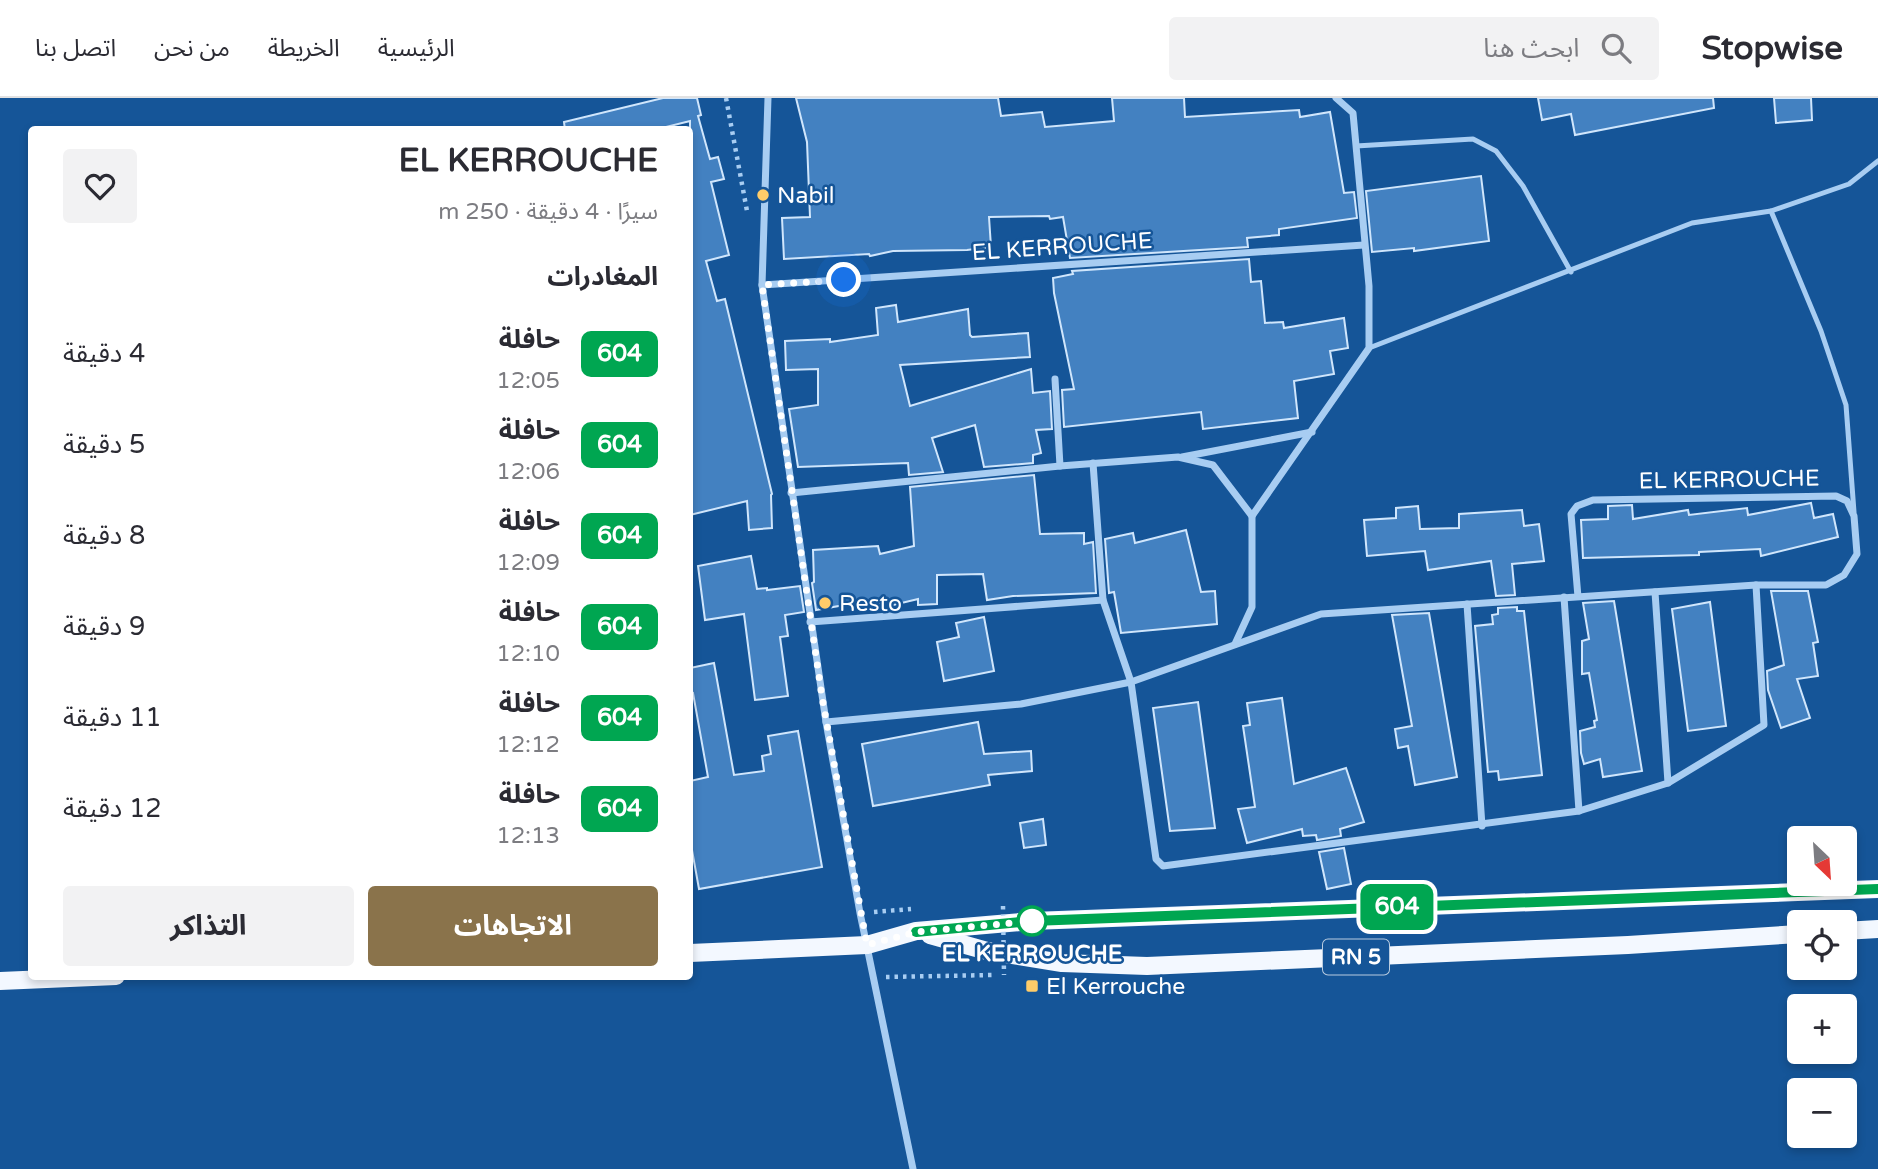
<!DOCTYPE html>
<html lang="ar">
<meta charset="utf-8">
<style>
:root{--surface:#fff;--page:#f2f2f3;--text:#2b2b33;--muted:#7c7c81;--line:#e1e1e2;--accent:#8a734b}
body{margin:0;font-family:"Varela Round","Noto Sans Arabic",sans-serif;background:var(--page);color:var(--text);direction:rtl;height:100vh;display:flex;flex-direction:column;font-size:26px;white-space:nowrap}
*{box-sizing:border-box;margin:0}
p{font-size:23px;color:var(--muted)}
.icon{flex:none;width:38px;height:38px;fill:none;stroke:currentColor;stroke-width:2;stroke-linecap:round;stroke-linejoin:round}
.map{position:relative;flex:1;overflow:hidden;direction:ltr}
.drawer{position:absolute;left:28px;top:28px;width:665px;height:854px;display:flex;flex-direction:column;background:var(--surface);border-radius:7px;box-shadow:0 4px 10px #0003;direction:rtl}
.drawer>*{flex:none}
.badge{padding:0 14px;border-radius:10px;font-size:24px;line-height:46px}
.needle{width:46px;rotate:155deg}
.buttons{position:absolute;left:1787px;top:728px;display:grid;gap:14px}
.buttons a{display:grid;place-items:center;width:70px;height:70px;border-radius:7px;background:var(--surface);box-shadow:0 4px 10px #0003;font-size:35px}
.you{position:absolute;width:35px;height:35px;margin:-18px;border:5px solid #fff;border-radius:50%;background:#1a73e8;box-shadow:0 0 0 10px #1a73e833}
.map>.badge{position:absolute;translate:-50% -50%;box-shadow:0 0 0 4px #fff}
h2{padding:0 35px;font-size:26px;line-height:63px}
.round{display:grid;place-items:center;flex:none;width:74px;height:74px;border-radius:7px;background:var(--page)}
.summary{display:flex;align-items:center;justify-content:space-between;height:119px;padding:0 35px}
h1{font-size:33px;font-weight:700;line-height:52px}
.cta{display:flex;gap:14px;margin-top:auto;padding:14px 35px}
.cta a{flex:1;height:80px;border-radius:7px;background:var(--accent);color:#fff;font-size:28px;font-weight:700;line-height:80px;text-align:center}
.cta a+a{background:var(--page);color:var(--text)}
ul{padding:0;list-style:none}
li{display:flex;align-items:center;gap:21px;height:91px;padding:0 35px}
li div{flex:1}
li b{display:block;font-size:26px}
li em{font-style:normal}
li .badge{min-width:77px;font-weight:700;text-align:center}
header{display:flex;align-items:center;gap:42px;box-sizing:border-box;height:98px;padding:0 35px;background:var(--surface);border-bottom:2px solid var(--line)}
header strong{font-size:33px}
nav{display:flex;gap:38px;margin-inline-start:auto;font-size:24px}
.search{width:490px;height:63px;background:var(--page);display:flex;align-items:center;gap:18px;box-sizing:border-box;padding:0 24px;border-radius:7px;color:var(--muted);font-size:26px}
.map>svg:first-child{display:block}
.building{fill:#4381c1;stroke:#d0e6fc;stroke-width:2}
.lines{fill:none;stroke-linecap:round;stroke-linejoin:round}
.path{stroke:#a8cdf2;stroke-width:4.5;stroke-dasharray:3.5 5;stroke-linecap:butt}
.service{stroke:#a8cdf2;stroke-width:5}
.minor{stroke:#a8cdf2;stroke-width:7}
.primary{stroke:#f3f8ff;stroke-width:18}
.path-bridge{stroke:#a8cdf2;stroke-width:4.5;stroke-dasharray:3.5 5;stroke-linecap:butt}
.line-casing{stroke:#fff;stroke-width:16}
.line{stroke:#00a651;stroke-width:10}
.walk{stroke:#fff;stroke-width:7;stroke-dasharray:0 12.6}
.poi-dot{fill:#ffcc69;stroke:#155598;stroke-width:2.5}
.stop-dot{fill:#fff;stroke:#00a651;stroke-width:3.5}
.labels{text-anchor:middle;stroke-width:5;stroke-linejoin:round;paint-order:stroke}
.shield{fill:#155598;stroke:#b9cce0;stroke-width:2}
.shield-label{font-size:21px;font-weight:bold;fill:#fff}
.poi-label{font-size:23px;fill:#fff;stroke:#155598;text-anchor:start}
.street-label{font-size:23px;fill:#fff;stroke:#155598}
.stop-label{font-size:23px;font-weight:bold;fill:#fff;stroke:#155598}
</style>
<header>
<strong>Stopwise</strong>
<div class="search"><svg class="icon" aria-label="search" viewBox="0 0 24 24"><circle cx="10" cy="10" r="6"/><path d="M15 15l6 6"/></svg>ابحث هنا</div>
<nav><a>الرئيسية</a><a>الخريطة</a><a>من نحن</a><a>اتصل بنا</a></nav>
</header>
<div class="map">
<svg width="1878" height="1071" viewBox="0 0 1878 1071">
<rect width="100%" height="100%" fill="#155598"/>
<g class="building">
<polygon points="663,0 697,0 701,17 698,18 710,61 718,59 724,81 711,84 729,157 706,163 717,203 725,201 772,396 771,397 772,430 749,432 747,403 690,417 690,23 654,32 565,32 564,24"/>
<polygon points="796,0 998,0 1001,18 1042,14 1045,29 1114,23 1112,0 1184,0 1185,19 1299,12 1300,19 1330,14 1344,95 1354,94 1357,120 1279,131 1279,137 1247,140 1248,149 1070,160 1063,119 1050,121 1049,118 989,119 991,149 967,152 893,153 870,158 869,156 784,161 782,120 810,119 807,44"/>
<polygon points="1538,0 1713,0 1714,10 1575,37 1571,16 1542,22"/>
<polygon points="1774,0 1811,0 1812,22 1776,25"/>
<polygon points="1481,78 1489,143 1414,153 1414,150 1372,154 1366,93"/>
<polygon points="1249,161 1251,184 1261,183 1265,225 1283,224 1284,230 1344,220 1348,250 1330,253 1334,276 1294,283 1298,320 1203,331 1201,314 1064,329 1062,292 1074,291 1054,195 1053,180 1073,176 1072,173"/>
<polygon points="896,207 898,224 968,211 970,237 972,239 1028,235 1030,259 900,267 910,308 1031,271 1033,295 1050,293 1052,331 1036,332 1041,355 1033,357 1033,365 984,369 975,327 932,340 943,374 909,377 908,365 798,369 789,311 818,307 818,271 786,272 785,243 830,241 830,244 878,237 876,210"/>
<polygon points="1034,377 1040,436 1084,435 1084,446 1093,444 1096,495 1013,498 987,502 983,476 937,477 937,506 918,507 918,501 893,507 892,502 857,510 856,505 816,512 812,485 814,484 813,452 878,448 880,456 914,448 910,389"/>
<polygon points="1811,405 1814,420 1833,416 1838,439 1761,458 1760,451 1699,454 1699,457 1583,460 1581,422 1608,421 1608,408 1632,407 1633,421 1688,412 1689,417 1747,410 1748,417"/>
<polygon points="1418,408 1420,431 1459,430 1459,416 1522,412 1524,428 1539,426 1544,463 1512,466 1515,497 1496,498 1491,463 1428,472 1425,453 1367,458 1364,422 1396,420 1396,410"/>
<polygon points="1186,432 1201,494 1215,493 1217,526 1121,535 1114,494 1109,495 1105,441 1133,435 1135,445"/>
<polygon points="751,458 757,491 767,490 767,492 800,488 804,514 785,517 788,538 780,539 788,598 755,602 744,516 705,522 698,468"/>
<polygon points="1771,493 1808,493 1818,544 1813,545 1818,578 1797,581 1810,620 1781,630 1768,592 1767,573 1784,567"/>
<polygon points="1614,503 1642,673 1603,679 1600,661 1584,666 1581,655 1580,633 1595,629 1594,623 1597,622 1589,575 1582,576 1582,543 1589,541 1583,505"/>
<polygon points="1710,504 1726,628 1688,633 1672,511"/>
<polygon points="1517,509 1517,513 1524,513 1542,677 1499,682 1498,673 1488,674 1475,528 1493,526 1492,517 1498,516 1498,510"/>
<polygon points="1429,515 1457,679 1415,687 1408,648 1398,650 1395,631 1412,628 1392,517"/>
<polygon points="984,519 994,573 944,583 937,544 959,539 956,525"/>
<polygon points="714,565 734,677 764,673 762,658 771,656 768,638 798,633 822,769 699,791 690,741 690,683 708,679 693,595 690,596 690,570"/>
<polygon points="1282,600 1294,686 1346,670 1364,724 1340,731 1341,738 1317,742 1316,737 1303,738 1302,731 1247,745 1238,711 1255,709 1243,628 1250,627 1247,605"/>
<polygon points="1198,604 1215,730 1170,733 1153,610"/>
<polygon points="978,624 984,656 1031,653 1032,673 988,677 990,687 873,708 862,646"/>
<polygon points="1043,721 1046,747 1024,750 1020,725"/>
<polygon points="1344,750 1351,786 1327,791 1319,754"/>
</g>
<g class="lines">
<g class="path">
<polyline points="726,0 747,113"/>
<polyline points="874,814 911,811"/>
<polyline points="886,879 993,877"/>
</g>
<g class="service">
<polyline points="1356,48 1473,41 1496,53 1523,88 1571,174"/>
<polyline points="1771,113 1821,233 1846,307 1854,414"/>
<polyline points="1369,250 1692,125 1771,113 1849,86 1878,63"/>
</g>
<g class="minor">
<polyline points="768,0 762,187 826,624 860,815 913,1071"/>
<polyline points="762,187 1364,147"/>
<polyline points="1055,281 1060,368"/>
<polyline points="1182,359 1312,334"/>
<polyline points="1093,365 1103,502 1131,584 1156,761 1163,768 1579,713 1668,685 1764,627 1756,487"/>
<polyline points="791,395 1060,368 1178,359 1213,367 1252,418"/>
<polyline points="1655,494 1668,685"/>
<polyline points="1564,499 1579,713"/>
<polyline points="1467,506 1482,728"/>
<polyline points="810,524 1103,502"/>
<polyline points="1235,546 1252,509 1252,418 1369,250 1369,188 1353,15 1336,0"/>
<polyline points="826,624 1021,606 1131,584 1321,516 1756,487 1826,487 1844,477 1857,456 1854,418 1847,403 1836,398 1593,402 1577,408 1571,416 1578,499"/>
</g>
<g class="primary">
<polyline points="1844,833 1878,831"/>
<polyline points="930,837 987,853 1062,865 1147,868 1628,847 1799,836"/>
<polyline points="690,855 867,847 916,833 1032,823 1878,791"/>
<polyline points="0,883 116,878"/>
</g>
<polyline class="path-bridge" points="1003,808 1004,877"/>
</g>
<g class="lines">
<defs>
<polyline id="line" points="916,834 1032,823 1878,791"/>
</defs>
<use href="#line" class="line-casing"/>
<use href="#line" class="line"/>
<polyline class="walk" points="844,182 762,187 822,599 867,847 916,834 1032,823"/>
</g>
<g class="poi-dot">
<circle cx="763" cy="97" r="7"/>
<circle cx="825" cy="505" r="7"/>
<rect x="1025" y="881" width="14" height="14" rx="3.5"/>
</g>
<circle class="stop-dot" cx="1032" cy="823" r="14"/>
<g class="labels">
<rect class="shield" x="1323" y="841.5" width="66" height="35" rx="5"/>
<g class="shield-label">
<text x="1356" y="866">RN 5</text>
</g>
<g class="poi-label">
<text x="777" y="105">Nabil</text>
<text x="839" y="513">Resto</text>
<text x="1046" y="896">El Kerrouche</text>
</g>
<g class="street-label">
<text transform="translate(1062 148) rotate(-4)" y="8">EL KERROUCHE</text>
<text transform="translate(1729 381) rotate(-1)" y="8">EL KERROUCHE</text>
</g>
<g class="stop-label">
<text x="1032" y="863">EL KERROUCHE</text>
</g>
</g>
</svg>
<div class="buttons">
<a><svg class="needle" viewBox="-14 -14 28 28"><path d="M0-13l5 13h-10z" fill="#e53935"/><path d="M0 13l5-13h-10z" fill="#7c7c81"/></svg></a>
<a><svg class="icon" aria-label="locate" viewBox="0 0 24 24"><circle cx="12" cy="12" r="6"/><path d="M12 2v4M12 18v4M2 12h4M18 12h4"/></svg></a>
<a>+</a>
<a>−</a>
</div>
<div class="you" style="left:844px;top:182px"></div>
<b class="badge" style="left:1397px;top:809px;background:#00a651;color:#fff">604</b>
<section class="drawer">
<div class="summary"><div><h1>EL KERROUCHE</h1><p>سيرًا · 4 دقيقة · 250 m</p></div><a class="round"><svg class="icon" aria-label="heart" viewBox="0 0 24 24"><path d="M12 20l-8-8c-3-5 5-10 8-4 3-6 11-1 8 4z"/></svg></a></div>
<h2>المغادرات</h2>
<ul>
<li><span class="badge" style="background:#00a651;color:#fff">604</span><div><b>حافلة</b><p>12:05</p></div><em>4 دقيقة</em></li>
<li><span class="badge" style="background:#00a651;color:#fff">604</span><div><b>حافلة</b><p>12:06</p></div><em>5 دقيقة</em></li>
<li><span class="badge" style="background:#00a651;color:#fff">604</span><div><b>حافلة</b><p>12:09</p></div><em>8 دقيقة</em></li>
<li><span class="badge" style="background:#00a651;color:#fff">604</span><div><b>حافلة</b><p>12:10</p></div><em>9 دقيقة</em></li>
<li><span class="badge" style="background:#00a651;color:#fff">604</span><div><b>حافلة</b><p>12:12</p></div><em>11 دقيقة</em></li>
<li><span class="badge" style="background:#00a651;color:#fff">604</span><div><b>حافلة</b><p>12:13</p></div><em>12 دقيقة</em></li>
</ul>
<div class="cta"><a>الاتجاهات</a><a>التذاكر</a></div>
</section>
</div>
